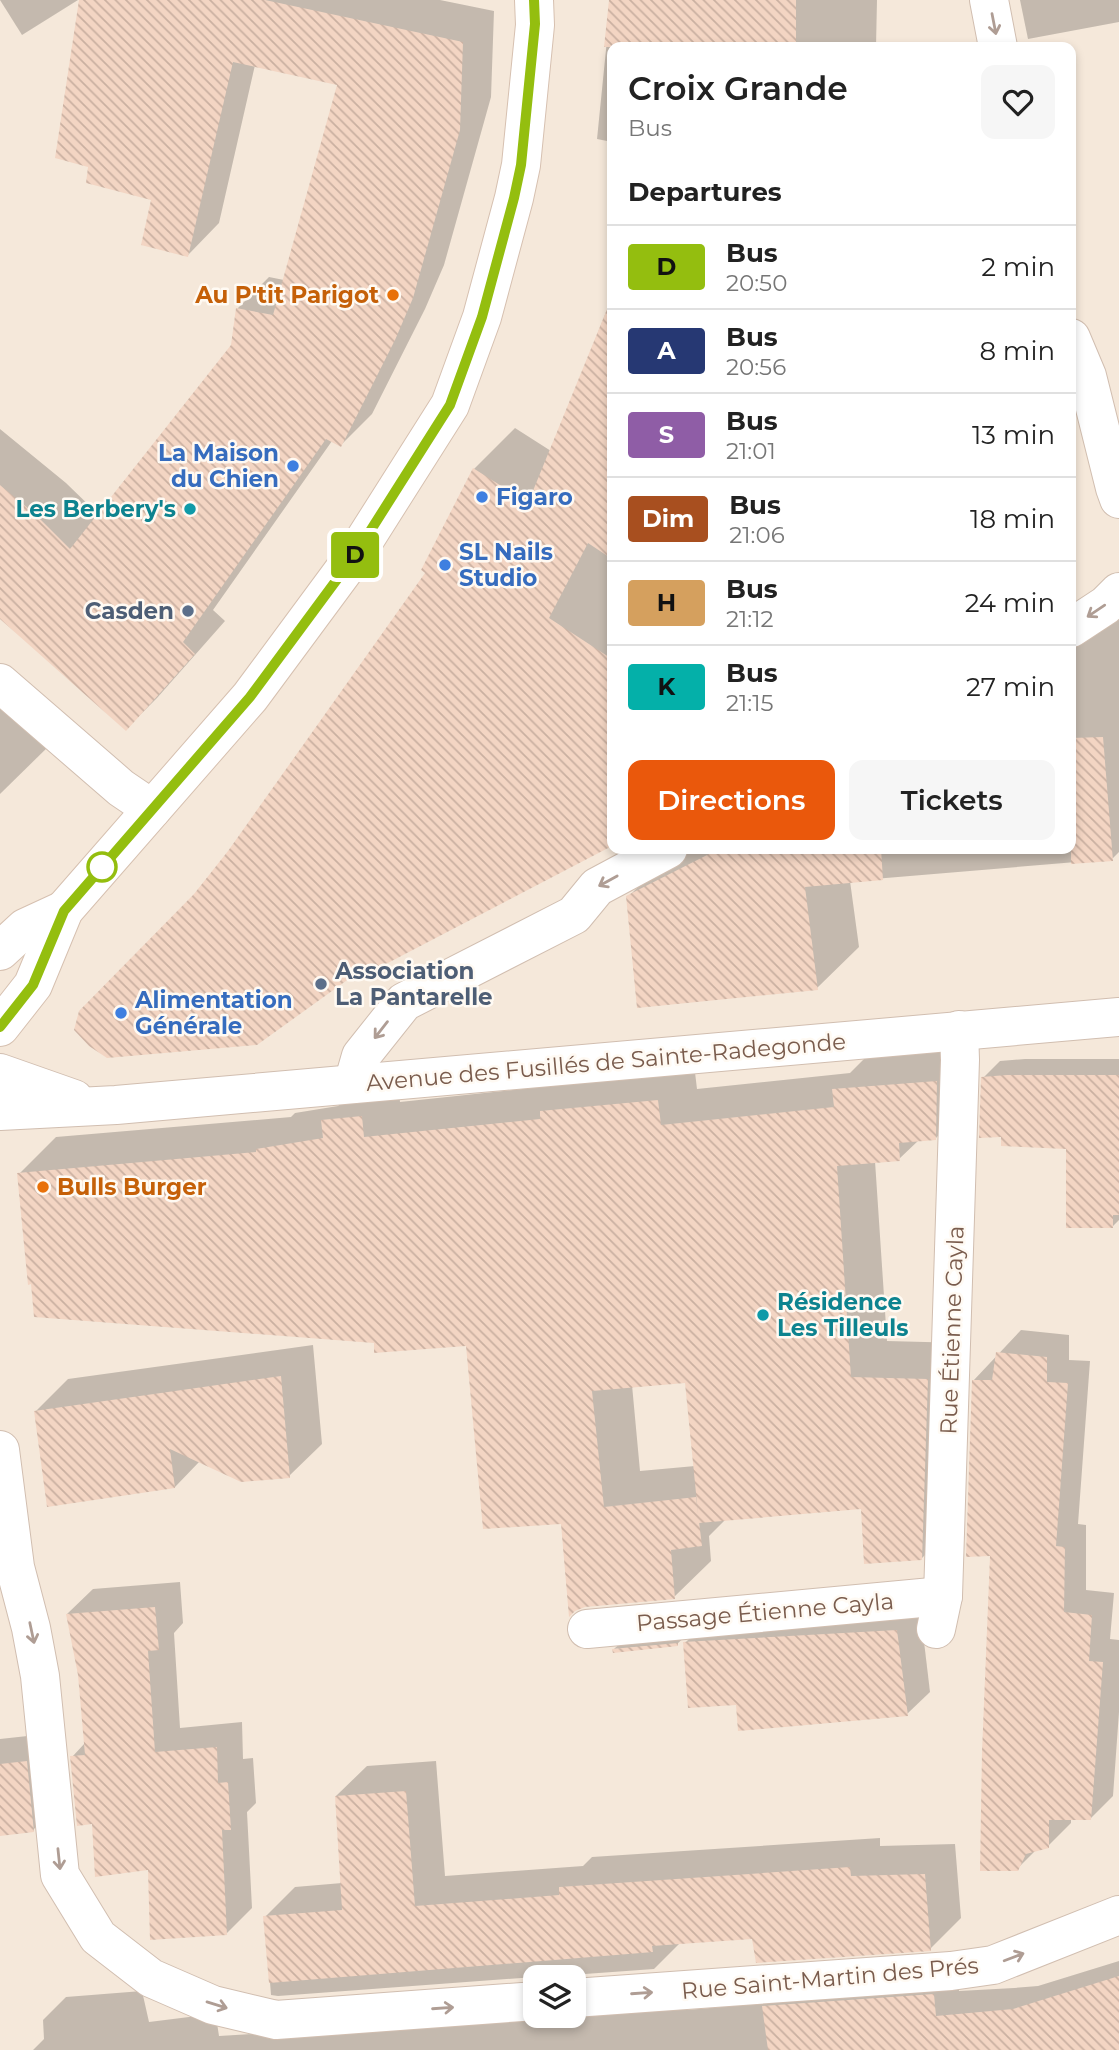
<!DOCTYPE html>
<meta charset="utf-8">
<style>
:root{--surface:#fff;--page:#f6f6f6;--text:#222;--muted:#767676;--line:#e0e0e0;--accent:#ea580c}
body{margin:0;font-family:Montserrat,sans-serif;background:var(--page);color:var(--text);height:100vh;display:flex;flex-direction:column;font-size:26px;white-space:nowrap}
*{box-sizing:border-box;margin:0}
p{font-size:23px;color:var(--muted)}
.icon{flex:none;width:38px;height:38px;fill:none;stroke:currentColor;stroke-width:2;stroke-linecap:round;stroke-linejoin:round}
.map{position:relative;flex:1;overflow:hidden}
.details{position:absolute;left:607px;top:42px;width:469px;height:812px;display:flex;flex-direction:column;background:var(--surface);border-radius:14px;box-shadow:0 4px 10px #0003}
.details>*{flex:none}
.badge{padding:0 14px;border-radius:5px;font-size:24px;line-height:46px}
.controls{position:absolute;left:523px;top:1965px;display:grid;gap:14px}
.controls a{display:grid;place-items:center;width:63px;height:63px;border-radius:14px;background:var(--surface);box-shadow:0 4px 10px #0003;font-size:35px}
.map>.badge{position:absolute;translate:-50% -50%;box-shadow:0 0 0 4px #fff}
h2{padding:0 21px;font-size:26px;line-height:63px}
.round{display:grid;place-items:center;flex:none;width:74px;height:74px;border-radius:14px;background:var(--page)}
.overview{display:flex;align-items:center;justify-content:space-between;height:119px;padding:0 21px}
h1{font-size:33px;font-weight:600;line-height:52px}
.action{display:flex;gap:14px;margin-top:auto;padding:14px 21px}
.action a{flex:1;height:80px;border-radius:14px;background:var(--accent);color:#fff;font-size:28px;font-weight:600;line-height:80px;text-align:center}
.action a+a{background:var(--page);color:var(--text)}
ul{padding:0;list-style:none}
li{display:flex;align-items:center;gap:21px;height:84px;padding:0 21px;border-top:2px solid var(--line)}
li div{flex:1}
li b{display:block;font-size:26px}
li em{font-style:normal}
li .badge{min-width:77px;font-weight:700;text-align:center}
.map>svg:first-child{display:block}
.residential{fill:#f5e8da;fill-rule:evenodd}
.shadow{fill:#0003;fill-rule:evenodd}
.building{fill:url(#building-back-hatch)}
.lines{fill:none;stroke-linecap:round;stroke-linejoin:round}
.minor-casing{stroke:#d1beb0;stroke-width:40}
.tertiary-casing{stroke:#d1beb0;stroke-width:40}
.secondary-casing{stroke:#d6c0b0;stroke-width:40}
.minor{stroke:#fff;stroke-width:38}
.tertiary{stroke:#fff;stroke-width:38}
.secondary{stroke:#fff;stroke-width:38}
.oneway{stroke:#af9d94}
.line-casing{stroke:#fff;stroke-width:16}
.line{stroke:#94be0f;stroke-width:10}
.food-dot{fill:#e8710a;stroke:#fffaf3;stroke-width:2.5}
.shop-dot{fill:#3f7fe0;stroke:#fffaf3;stroke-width:2.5}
.culture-dot{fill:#0f9aa8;stroke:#fffaf3;stroke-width:2.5}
.service-dot{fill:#5c6f8a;stroke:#fffaf3;stroke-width:2.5}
.stop-dot{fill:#fff;stroke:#94be0f;stroke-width:3.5}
.labels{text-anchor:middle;stroke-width:5;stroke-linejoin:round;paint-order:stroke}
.food-label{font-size:23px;font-weight:bold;fill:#c56008;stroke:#fffaf3;text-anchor:end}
.shop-label{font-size:23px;font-weight:bold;fill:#366cbe;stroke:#fffaf3;text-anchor:start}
.culture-label{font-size:23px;font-weight:bold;fill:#0d838f;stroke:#fffaf3;text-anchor:end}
.service-label{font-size:23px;font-weight:bold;fill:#4e5e75;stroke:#fffaf3;text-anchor:end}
.street-label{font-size:23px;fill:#7a5c4d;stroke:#fffaf3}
</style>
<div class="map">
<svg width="1119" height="2050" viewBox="0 0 1119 2050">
<defs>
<pattern id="building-back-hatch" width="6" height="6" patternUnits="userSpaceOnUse" patternTransform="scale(1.75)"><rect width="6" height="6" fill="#f3d5c3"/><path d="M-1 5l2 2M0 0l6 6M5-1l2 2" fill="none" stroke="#cab0a1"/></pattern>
</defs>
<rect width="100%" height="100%" fill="#fdf6ec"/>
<path class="residential" d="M0,0H1119V2050H0ZM612,47H1071V849H612ZM536,1978H574V2016H536Z"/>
<g class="shadow">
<polygon points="0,0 78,0 22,35"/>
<polygon points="81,0 440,0 494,11 491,97 444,265 425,309 372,414 341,445 332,441 213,610 225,621 157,698 126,729 0,580 0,429 66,483 99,515 233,346 237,309 269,277 284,280 339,84 255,65 219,223 188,255 153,199 90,165"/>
<polygon points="611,0 877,0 876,47 880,47 612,47 612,142 597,139"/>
<polygon points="1020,0 1119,0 1119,22 1028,39"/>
<polygon points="612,297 612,844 361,975 195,895 221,863 428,573 474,469 515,428 551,451"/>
<polygon points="1119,616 1119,852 1112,859 850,881 859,947 817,988 628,897 669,856 682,849 1071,849 1071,643"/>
<polygon points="0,688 52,743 0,794"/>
<path d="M973,1045L971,1102L935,1139L919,1140L899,1159L875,1161L887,1341L964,1343L958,1522L921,1559L862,1507L726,1519L709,1536L711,1561L674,1597L563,1522L467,1344L376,1342L19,1174L56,1137L291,1117L295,1113L338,1106L360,1085L398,1080L400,1102L570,1084L694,1064L697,1089L850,1073L870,1053ZM687,1381L695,1466L640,1471L632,1385Z"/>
<polygon points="1025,1059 1119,1059 1119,1220 1113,1226 1068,1147 1002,1135 983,1078 1000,1061"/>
<polygon points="1021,1330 1069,1335 1069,1360 1090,1361 1078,1524 1086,1525 1086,1590 1114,1593 1110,1639 1119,1640 1119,1712 1113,1796 1090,1819 1071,1819 1071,1823 1048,1846 1036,1850 1017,1869 992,1554 973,1381"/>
<polygon points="313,1345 322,1444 289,1476 200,1461 175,1487 36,1411 68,1379"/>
<polygon points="180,1582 183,1623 174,1633 180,1728 242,1722 243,1759 253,1758 256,1803 247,1812 252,1908 226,1934 93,1822 72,1757 85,1743 80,1674 67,1614 93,1589"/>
<polygon points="920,1608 930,1692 907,1714 738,1703 685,1643 708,1620"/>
<polygon points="689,1633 677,1644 614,1649 626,1638"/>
<polygon points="55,1733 61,1802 33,1830 0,1834 0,1739"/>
<polygon points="436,1761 445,1876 583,1866 592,1857 880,1838 880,1846 955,1844 961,1918 930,1949 754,1938 681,1942 654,1969 571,1975 564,1978 535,1977 278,1996 271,1995 265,1917 295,1887 342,1883 336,1796 367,1766"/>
<polygon points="1119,1961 1119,2041 1106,2050 33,2050 44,2039 43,2020 66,1997 142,1991 149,2022 197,2016 217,2023 219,2036 536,2016 574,2016 684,1991 687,2010 767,2003 787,1984 957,1972 959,1991 1014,1988 1038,1986"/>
</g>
<g class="building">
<polygon points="79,0 265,0 463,42 460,130 413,298 395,340 341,447 326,439 183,642 195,654 126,731 0,619 0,485 35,514 70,549 231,345 236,308 273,315 337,85 233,62 188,257 141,245 151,200 86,183 88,167 55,158"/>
<polygon points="609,0 796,0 796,47 604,47"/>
<polygon points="612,297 612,559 588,543 549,618 612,659 612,846 361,977 357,973 257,1045 107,1058 89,1046 74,1030 79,1011 194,894 228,851 425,573 421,570 473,468 528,503"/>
<polygon points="1103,737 1113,861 1071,864 1071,738"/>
<polygon points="719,849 881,849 883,880 805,887 818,990 637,1008 626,896"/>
<polygon points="1007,1075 1119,1075 1119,1215 1113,1215 1113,1228 1066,1228 1066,1149 1001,1146 1001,1137 979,1138 981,1077"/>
<polygon points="937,1081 936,1140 899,1143 900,1161 837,1166 851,1377 928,1379 922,1560 864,1564 861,1509 699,1523 685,1383 592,1391 604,1507 696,1497 702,1546 671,1550 675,1599 585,1607 575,1611 569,1617 561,1524 483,1529 466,1346 374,1353 374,1343 34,1317 31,1284 28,1285 17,1173 256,1152 256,1149 323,1138 321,1120 362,1116 364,1137 540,1119 540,1111 658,1100 661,1125 834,1107 832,1089"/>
<polygon points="996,1352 1047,1357 1047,1382 1068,1383 1056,1546 1065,1547 1064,1612 1092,1615 1089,1661 1103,1662 1091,1820 1049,1820 1049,1848 1026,1854 1018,1871 980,1871 982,1752 990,1556 966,1557 972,1380 992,1380"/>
<polygon points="281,1376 290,1478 241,1482 170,1449 175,1488 47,1507 34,1411"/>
<polygon points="155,1607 159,1650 148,1651 155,1752 217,1747 218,1783 228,1782 231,1830 222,1830 227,1935 150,1940 148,1870 95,1877 92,1824 77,1826 70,1756 85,1755 78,1675 66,1614"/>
<polygon points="897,1630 908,1716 738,1731 736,1705 688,1708 683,1642"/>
<polygon points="678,1643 678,1646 613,1653 612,1649"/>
<polygon points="27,1761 34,1832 0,1836 0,1764"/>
<polygon points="406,1791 415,1906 559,1895 559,1887 850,1867 851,1876 925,1874 931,1951 756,1963 752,1939 652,1946 653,1952 269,1983 263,1916 342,1910 335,1796"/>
<polygon points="1119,1976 1119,2050 768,2050 762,2006 934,1994 936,2016 1013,2009"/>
</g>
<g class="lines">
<defs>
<g id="minor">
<polyline points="989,0 998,47"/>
<polyline points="1071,338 1087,376 1115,488 1119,499"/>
<polyline points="1071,628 1106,605 1119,592"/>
<polyline points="0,683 121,788 152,809"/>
<polyline points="353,1084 361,1056 404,1002 574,915 597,887 668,849"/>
<polyline points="0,1450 15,1567 31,1628 40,1676 60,1875 98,1937 151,1978 213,2005 276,2020 536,2001"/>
<polyline points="587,1629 943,1596"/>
<polyline points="936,1629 943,1596 960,1060 959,1030"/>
<polyline points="574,1998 951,1971 993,1965 1119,1915"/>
</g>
<g id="tertiary">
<polyline points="0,1073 74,1099"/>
<polyline points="0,1111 116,1105 1119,1017"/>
</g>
<g id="secondary">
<polyline points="0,951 25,928 64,910"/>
<polyline points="0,1027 33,985 64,910 250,697 355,555 450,405 482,317 514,198 521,165 535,25 534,0"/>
</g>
</defs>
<use href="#minor" class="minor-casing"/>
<use href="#tertiary" class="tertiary-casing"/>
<use href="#secondary" class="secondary-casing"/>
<use href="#minor" class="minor"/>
<use href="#tertiary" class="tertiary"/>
<use href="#secondary" class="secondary"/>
</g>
<defs><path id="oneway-shaft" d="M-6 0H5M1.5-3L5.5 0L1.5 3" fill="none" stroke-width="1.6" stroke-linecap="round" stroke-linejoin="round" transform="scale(1.75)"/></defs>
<g class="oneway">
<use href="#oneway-shaft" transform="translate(994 24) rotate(79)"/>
<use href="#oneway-shaft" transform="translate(1096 611) rotate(146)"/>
<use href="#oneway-shaft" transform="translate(608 881) rotate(151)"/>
<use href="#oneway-shaft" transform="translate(381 1030) rotate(128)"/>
<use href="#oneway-shaft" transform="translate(32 1633) rotate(78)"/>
<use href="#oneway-shaft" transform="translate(59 1859) rotate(84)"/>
<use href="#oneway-shaft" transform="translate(1014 1957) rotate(-21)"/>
<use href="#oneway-shaft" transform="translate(642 1993) rotate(-4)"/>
<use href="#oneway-shaft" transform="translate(217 2005) rotate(17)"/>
<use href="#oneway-shaft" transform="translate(443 2008) rotate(-4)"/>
</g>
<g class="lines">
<defs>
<polyline id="line" points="0,1027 33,985 64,911 250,697 355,555 450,405 482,317 514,198 521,165 535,24 534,0"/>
</defs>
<use href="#line" class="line-casing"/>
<use href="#line" class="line"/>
</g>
<g class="food-dot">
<circle cx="393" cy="295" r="7"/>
<circle cx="43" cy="1187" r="7"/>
</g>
<g class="shop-dot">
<circle cx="293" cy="466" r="7"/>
<circle cx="482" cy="497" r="7"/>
<circle cx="445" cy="565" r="7"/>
<circle cx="121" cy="1013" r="7"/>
</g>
<g class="culture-dot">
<circle cx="190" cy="509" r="7"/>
<circle cx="763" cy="1315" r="7"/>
</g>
<g class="service-dot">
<circle cx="188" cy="611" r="7"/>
<circle cx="321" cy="984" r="7"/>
</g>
<circle class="stop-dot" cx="102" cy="867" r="14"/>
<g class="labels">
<g class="food-label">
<text x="379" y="303">Au P'tit Parigot</text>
<text x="57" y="1195" text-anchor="start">Bulls Burger</text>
</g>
<g class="shop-label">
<text x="279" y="461" text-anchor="end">La Maison<tspan x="279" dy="26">du Chien</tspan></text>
<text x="496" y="505">Figaro</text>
<text x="459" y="560">SL Nails<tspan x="459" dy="26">Studio</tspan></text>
<text x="135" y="1008">Alimentation<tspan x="135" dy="26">Générale</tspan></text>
</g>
<g class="culture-label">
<text x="176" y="517">Les Berbery's</text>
<text x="777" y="1310" text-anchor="start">Résidence<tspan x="777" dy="26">Les Tilleuls</tspan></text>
</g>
<g class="service-label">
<text x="174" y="619">Casden</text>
<text x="335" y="979" text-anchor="start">Association<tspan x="335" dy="26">La Pantarelle</tspan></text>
</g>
<g class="street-label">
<text transform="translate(606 1062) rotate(-5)" y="8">Avenue des Fusillés de Sainte-Radegonde</text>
<text transform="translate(952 1330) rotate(-88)" y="8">Rue Étienne Cayla</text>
<text transform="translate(765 1612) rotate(-5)" y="8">Passage Étienne Cayla</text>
<text transform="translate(830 1978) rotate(-5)" y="8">Rue Saint-Martin des Prés</text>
</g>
</g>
</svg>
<div class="controls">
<a><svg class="icon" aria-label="layers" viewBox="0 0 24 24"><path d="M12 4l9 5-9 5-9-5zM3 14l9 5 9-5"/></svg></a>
</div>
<b class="badge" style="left:355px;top:555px;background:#94be0f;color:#111">D</b>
<section class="details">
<div class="overview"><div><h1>Croix Grande</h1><p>Bus</p></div><a class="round"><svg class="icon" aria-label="heart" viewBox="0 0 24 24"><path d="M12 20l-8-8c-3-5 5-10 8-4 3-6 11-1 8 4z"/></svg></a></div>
<h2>Departures</h2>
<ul>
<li><span class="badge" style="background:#94be0f;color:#111">D</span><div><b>Bus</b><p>20:50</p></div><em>2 min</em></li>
<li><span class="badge" style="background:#263873;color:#fff">A</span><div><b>Bus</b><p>20:56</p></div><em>8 min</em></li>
<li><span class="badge" style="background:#8f5da6;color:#fff">S</span><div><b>Bus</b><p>21:01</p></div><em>13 min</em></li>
<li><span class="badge" style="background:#a84f1f;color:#fff">Dim</span><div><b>Bus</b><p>21:06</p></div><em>18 min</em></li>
<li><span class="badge" style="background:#d5a05e;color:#111">H</span><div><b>Bus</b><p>21:12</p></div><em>24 min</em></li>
<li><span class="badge" style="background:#04b0a9;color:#111">K</span><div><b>Bus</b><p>21:15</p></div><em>27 min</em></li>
</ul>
<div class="action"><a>Directions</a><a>Tickets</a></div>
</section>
</div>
